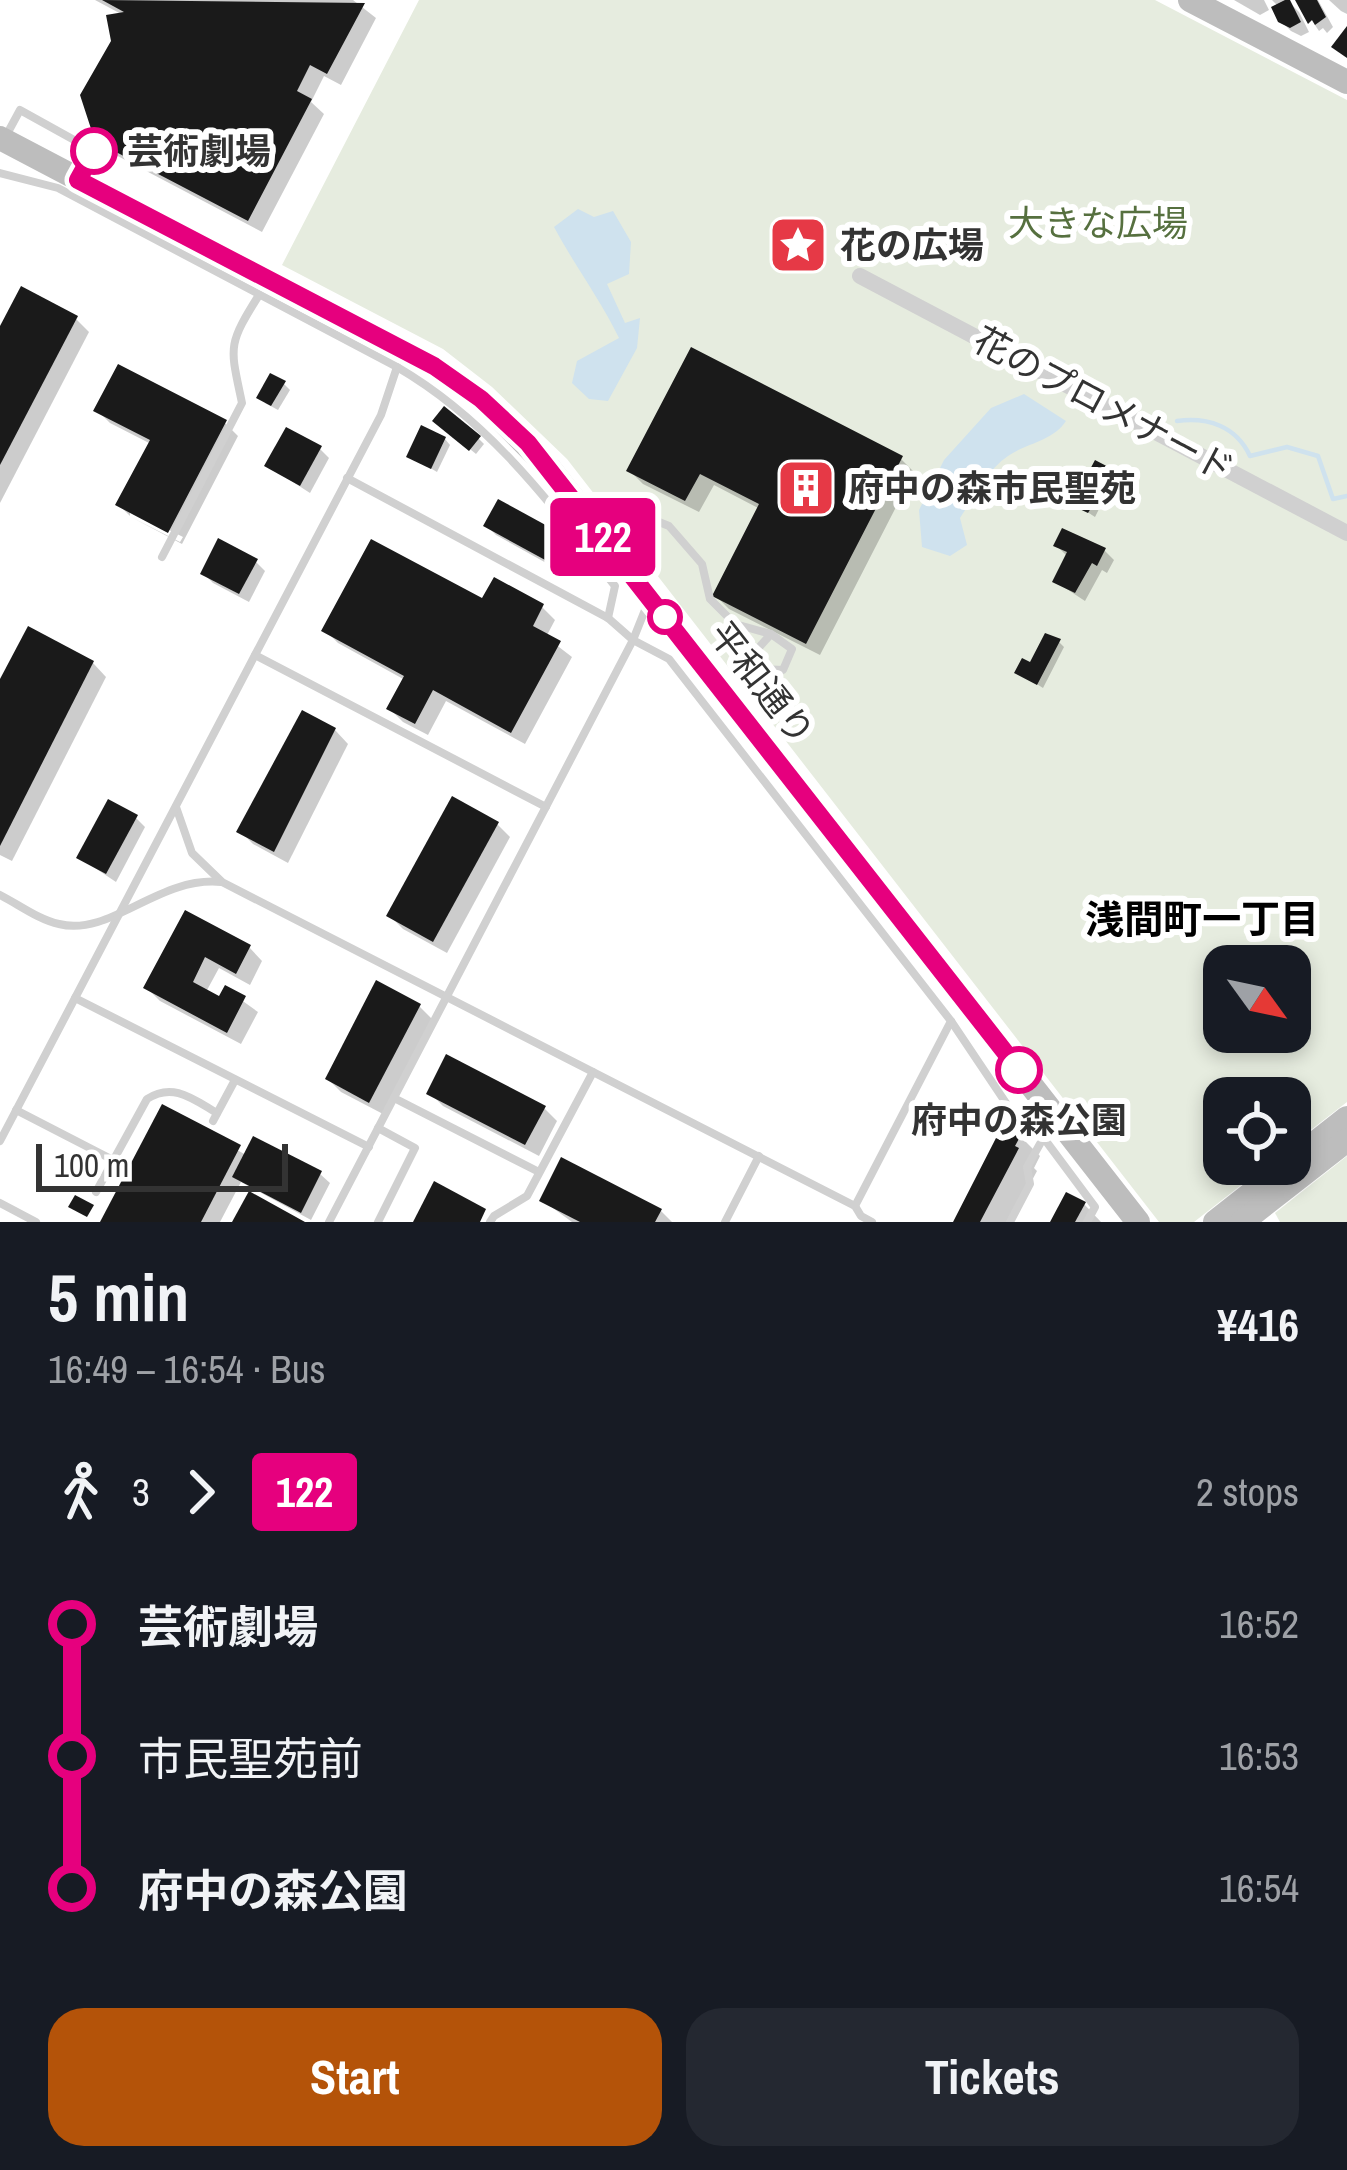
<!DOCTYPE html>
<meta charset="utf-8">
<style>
:root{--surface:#171b24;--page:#242831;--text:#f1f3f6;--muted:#9ea1a6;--accent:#b45309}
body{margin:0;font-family:"Archivo Narrow","Noto Sans JP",sans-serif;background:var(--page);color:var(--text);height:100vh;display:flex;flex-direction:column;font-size:45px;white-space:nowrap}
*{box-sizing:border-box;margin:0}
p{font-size:39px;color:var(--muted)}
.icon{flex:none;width:66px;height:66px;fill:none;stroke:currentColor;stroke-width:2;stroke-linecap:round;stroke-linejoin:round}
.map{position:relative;height:1222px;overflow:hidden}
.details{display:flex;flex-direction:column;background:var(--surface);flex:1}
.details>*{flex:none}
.badge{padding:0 24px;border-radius:9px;font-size:42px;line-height:78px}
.needle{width:78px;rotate:123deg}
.tools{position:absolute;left:1203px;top:945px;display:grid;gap:24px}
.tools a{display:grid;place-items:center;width:108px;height:108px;border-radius:24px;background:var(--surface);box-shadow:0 6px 18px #0003;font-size:60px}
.scale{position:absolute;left:36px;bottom:30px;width:252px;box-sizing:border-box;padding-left:12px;border:6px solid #333;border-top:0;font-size:33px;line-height:42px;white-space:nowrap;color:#333;-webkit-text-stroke:9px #fff;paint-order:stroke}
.map>.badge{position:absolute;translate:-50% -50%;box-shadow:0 0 0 6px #fff}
.legs{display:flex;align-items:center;gap:18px;height:132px;padding:0 48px;font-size:39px}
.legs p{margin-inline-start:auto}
.summary{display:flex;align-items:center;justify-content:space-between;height:204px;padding:0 48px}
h1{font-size:66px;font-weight:700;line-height:90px}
.primary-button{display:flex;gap:24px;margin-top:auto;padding:24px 48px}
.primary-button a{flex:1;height:138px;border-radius:36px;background:var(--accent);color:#fff;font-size:48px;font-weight:700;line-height:138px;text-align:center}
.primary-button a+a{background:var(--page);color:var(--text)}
ul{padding:0 48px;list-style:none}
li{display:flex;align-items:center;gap:42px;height:132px;font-size:45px}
li i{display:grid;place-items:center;width:18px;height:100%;margin:0 15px;background:currentColor}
li i::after{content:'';width:30px;height:30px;margin:-15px;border:9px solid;border-radius:50%;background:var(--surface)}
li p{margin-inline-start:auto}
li:first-child i{background:linear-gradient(#0000 50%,currentColor 0)}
li:last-child i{background:linear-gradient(currentColor 50%,#0000 0)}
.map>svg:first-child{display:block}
.green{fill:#e6ecdf;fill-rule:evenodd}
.water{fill:#cfe2ee}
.shadow{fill:#0003}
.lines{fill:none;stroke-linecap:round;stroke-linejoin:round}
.stream{stroke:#cfe2ee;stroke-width:4.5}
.building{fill:#1a1a1a}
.lane{stroke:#d0d0d0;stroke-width:8}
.street{stroke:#d0d0d0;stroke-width:16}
.secondary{stroke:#bdbdbd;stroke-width:24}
.line-1-casing{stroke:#fff;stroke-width:27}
.line-1{stroke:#e6007e;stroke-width:18}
.stop-1-dot{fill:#fff;stroke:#e6007e;stroke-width:6}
.labels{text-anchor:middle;stroke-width:12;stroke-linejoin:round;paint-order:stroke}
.stop-label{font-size:36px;font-weight:bold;fill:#333;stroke:#fff;text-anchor:start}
.park-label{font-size:36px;fill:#56703f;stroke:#fff}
.poi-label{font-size:36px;font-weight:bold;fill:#333;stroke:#fff;text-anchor:start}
.street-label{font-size:36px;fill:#333;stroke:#fff}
.neighbourhood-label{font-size:39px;font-weight:bold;fill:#000;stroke:#fff}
</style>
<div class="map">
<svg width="1347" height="1222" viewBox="0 0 1347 1222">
<rect width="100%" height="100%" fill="#fff"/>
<g class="green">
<path d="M419,0H1155L1347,100V1102L1290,1146V1098H1224V1164H1268L1194,1222H1159L567,459L492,387L443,349L282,265ZM1224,966H1290V1032H1224Z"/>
<polygon points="1347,1156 1347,1222 1280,1222 1275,1213"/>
</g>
<g class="water">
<path d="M578,209L594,217L613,211L631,242L629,274L607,284L625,323L640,318L637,348L608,401L589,399L572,383L577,361L619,338C600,299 575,266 554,227Z"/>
<circle cx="797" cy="244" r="21"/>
<path d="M1024,394L1066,421C1053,441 1027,443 1008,456C987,470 974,497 960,518L967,545L950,556L922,547L919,510L944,460L991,408Z"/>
</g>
<g class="shadow">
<polygon points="95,0 353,0 376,18 341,85 324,76 311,102 324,114 262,232 112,153 98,139 114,41 123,15"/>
<polygon points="1234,0 1264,0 1269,10 1260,15"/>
<polygon points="1272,0 1287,0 1299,12 1309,32 1301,36 1291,31 1280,20 1279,7"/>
<polygon points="1298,0 1318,0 1333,27 1327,33 1323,28 1319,31"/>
<polygon points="1329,0 1347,0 1347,14 1341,11"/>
<polygon points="76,319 89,332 0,503 0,332"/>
<polygon points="284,384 290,390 278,410 265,403"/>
<polygon points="97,410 225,423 238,436 182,544 131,517 180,542 183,537 130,510 130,516 119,505 151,444 110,423"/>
<polygon points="442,426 479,439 484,444 476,454"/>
<polygon points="445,439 450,445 437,472 410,456"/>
<polygon points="320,449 329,458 310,493 268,466"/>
<polygon points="901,459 914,472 820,655 729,609 716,596 760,509 714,485 699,512 643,484 630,471"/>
<polygon points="1096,464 1122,481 1111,503 1104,499 1095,517 1075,504"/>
<polygon points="487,526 560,537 570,546 557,569 496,535"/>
<polygon points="1057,546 1104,550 1114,560 1107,573 1102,570 1085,601 1056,582 1068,557"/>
<polygon points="256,562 265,571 249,602 213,583 203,573"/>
<polygon points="483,603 542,607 555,620 546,637 572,657 525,744 446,701 428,735 403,722 390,709 405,680 338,643 325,630"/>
<polygon points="1059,642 1064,647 1043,688 1018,672 1032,666"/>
<polygon points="93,663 106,677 12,861 0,855 0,686"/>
<polygon points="335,730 348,744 288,863 253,844 240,831"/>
<polygon points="136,818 145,827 116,882 80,858"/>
<polygon points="497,824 510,837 447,953 403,929 390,916"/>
<polygon points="186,914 249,947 262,961 250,985 219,968 206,992 220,1000 226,989 258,1012 241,1044 160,1001 147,988"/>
<polygon points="419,1006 432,1019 383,1114 341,1092 328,1079"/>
<polygon points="430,1093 544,1108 557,1121 539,1156 443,1106"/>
<polygon points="163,1108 246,1155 320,1174 330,1183 311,1220 241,1182 220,1222 103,1222"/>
<polygon points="1020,1136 1040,1156 1034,1168 1037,1171 1010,1222 956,1222 998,1142"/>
<polygon points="1067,1196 1084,1204 1101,1222 1053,1222"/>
<polygon points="542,1200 661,1211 672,1222 572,1222"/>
</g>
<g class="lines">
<path class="stream" d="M1177,421C1208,417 1236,426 1250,456L1287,447L1318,456L1333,499L1347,496"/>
</g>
<g class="building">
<polygon points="102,0 365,3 327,74 310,65 297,91 312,99 248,221 95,141 80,95 111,41 106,15 124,12"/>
<polygon points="1285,0 1290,0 1301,22 1290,28 1278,22 1271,7"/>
<polygon points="1295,0 1317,0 1326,17 1315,25 1312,20 1308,24"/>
<polygon points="1347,26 1347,58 1331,47"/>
<polygon points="21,286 78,316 0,465 0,326"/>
<polygon points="691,347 903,456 806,644 712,596 759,504 700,474 685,501 626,471"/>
<polygon points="118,364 227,420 168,533 115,505 150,440 93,411"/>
<polygon points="270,373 286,381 271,406 256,398"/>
<polygon points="444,406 481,436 469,451 432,421"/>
<polygon points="421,425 446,437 431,469 406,457"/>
<polygon points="286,427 322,446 300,486 264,466"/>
<polygon points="1095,460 1118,472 1104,500 1098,496 1088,513 1071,505"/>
<polygon points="498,499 562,534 547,561 483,526"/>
<polygon points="1062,528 1106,548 1097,566 1092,563 1075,593 1052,582 1067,552 1053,546"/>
<polygon points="218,538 258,559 239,594 200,574"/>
<polygon points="371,539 482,598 494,577 544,604 533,626 561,641 511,733 433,690 415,724 386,709 404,676 321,631"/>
<polygon points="28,626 94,661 0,846 0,679"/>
<polygon points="1045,633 1061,639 1037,685 1014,673 1022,658 1030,662"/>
<polygon points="302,710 336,728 274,852 236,832"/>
<polygon points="452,796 499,822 433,942 386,916"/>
<polygon points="108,799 138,815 106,874 76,858"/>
<polygon points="185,910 251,945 236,974 205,957 193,982 219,996 225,985 246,996 227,1033 143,988"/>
<polygon points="376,980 421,1004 369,1103 325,1079"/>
<polygon points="446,1054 546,1106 525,1145 426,1094"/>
<polygon points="162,1104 241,1145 201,1222 100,1222"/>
<polygon points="1012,1128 1022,1133 1015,1146 1019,1148 980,1222 953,1222 996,1138 1000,1140 1005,1131 1010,1133"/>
<polygon points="253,1136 322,1171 301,1213 232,1177"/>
<polygon points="561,1157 662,1209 655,1222 580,1222 539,1201"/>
<polygon points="434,1181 486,1209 480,1222 413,1222"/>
<polygon points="249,1191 305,1222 232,1222"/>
<polygon points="1066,1192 1086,1202 1075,1222 1050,1222"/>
<polygon points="75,1195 94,1205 87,1217 68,1207"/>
</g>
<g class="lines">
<g class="lane">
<polyline points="7,134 20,110 94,151 80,177"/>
<path d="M0,173L58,188L397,367C490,421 550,503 615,586L608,618"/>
<polyline points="347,478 608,618 633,640 669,659 951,1021 1010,1109 1037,1129 1095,1207 1087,1222"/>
<polyline points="605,528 644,516 669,526 702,564 710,599 735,624 771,634 792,649 783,670 759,669 754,653 771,634"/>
<path d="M162,557L242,403C230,346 227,346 259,295"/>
<polyline points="255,655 546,807"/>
<polyline points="176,807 192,853 222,882 855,1206 861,1216 872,1222"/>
<path d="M0,895C18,904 39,920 59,924C111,937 158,876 221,882"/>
<polyline points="75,998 369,1147"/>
<polyline points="394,1098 539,1172"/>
<polyline points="16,1110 113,1160"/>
<polyline points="213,1121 235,1080"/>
<polyline points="0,1141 381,415 397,367"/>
<path d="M96,1192L147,1099C173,1082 193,1099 217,1113"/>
<polyline points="0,1203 36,1222"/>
<polyline points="855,1206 951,1021"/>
<polyline points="329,1222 633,640 647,605"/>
<polyline points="378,1222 415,1148 378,1128"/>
<polyline points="490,1222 494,1216 527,1196 593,1072"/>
<polyline points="725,1222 759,1156"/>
<polyline points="1010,1222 1030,1184 1027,1167 1045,1135"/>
</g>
<polyline class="street" points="860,276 1347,533"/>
<g class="secondary">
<polyline points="1190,0 1347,82"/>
<polyline points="0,138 434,366 481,399 549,468 1138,1222"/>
<polyline points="1290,1163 1347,1118"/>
<polyline points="1215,1222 1289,1164"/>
<polyline points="1242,1222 1347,1140"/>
</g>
</g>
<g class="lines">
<defs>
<polyline id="line-1" points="94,151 78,180 434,366 481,399 528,443 1019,1070"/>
</defs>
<use href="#line-1" class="line-1-casing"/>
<use href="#line-1" class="line-1"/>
</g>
<defs>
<symbol id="sight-square" viewBox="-11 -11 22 22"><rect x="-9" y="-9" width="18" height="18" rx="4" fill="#e63946" stroke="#fff"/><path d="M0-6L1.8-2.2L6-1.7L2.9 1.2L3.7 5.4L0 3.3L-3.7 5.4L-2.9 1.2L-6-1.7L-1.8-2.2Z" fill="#fff"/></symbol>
<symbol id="building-square" viewBox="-11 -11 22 22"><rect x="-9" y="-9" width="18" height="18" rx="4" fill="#e63946" stroke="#fff"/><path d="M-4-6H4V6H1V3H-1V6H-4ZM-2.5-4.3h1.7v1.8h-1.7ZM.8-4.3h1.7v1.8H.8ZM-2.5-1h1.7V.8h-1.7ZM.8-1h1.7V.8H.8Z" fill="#fff"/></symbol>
</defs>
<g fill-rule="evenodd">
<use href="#sight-square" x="765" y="212" width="66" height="66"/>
<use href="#building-square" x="773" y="455" width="66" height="66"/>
</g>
<g class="stop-1-dot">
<circle cx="94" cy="151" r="21"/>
<circle cx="665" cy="617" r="15"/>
<circle cx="1019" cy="1070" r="21"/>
</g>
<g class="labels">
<g class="stop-label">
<text x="127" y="164">芸術劇場</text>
<text x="1019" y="1133" text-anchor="middle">府中の森公園</text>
</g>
<g class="park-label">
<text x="1098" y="236">大きな広場</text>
</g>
<g class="poi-label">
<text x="840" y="258">花の広場</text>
<text x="848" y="501">府中の森市民聖苑</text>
</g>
<g class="street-label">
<text transform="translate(1104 404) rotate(28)" y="13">花のプロメナード</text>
<text transform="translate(762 683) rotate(52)" y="13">平和通り</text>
</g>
<g class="neighbourhood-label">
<text x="1202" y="933">浅間町一丁目</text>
</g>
</g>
</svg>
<div class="tools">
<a><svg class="needle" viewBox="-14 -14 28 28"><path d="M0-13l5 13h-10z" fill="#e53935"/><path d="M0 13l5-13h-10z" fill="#9ea1a6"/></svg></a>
<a><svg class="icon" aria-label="locate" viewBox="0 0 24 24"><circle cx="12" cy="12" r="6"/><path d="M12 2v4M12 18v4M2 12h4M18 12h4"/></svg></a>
</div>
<div class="scale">100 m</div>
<b class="badge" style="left:603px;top:537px;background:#e6007e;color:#fff">122</b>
</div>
<section class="details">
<div class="summary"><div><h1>5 min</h1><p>16:49 – 16:54 · Bus</p></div><b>¥416</b></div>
<div class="legs"><svg class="icon" aria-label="walk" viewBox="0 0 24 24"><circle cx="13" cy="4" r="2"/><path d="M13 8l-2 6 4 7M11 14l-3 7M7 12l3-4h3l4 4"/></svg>3<svg class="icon" aria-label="forward" viewBox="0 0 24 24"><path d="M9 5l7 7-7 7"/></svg><b class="badge" style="background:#e6007e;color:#fff">122</b><p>2 stops</p></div>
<ul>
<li><i style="color:#e6007e"></i><b>芸術劇場</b><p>16:52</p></li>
<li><i style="color:#e6007e"></i><span>市民聖苑前</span><p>16:53</p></li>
<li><i style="color:#e6007e"></i><b>府中の森公園</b><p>16:54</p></li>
</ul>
<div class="primary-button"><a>Start</a><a>Tickets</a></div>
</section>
